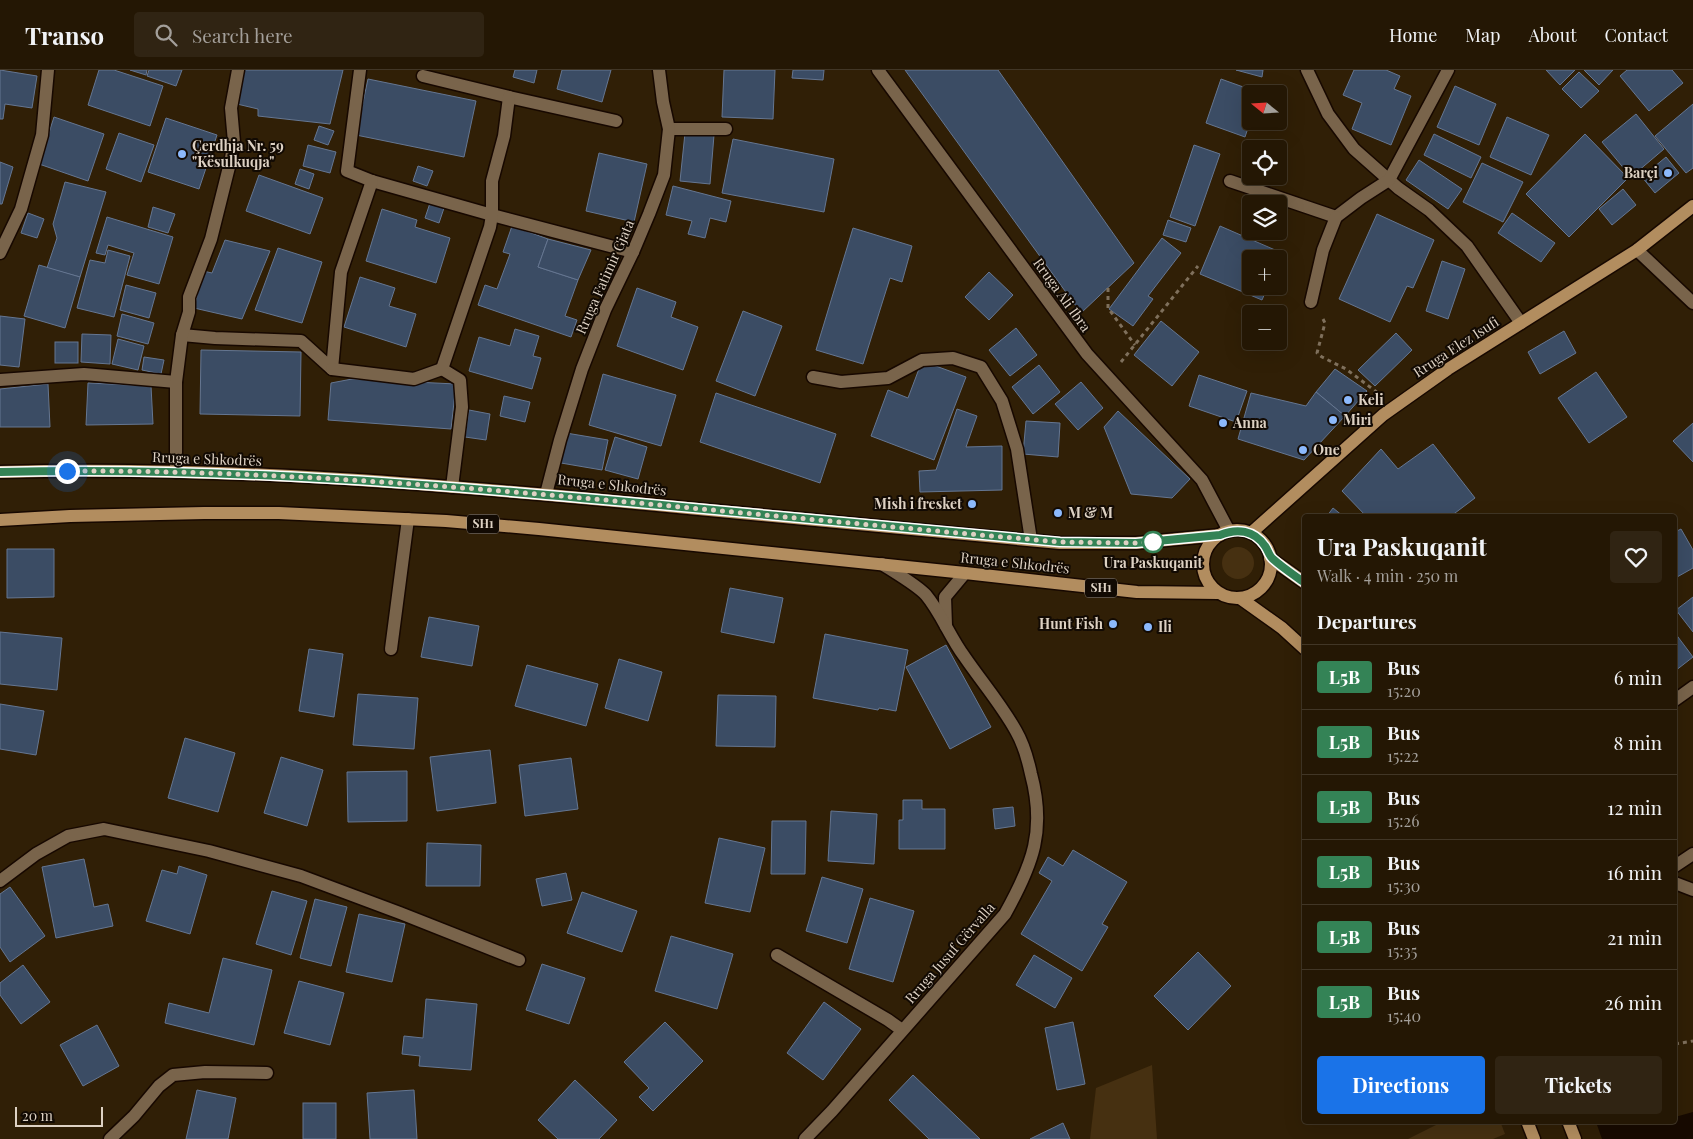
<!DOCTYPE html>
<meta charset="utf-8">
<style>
:root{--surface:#241704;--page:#302413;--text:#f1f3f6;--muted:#a39f9a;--line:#413626;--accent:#1a73e8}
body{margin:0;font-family:"Playfair Display",serif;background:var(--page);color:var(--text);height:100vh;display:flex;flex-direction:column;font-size:19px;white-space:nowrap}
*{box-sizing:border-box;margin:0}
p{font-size:16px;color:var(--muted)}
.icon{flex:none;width:28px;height:28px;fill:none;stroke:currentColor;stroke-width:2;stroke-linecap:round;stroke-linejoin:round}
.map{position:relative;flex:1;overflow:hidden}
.drawer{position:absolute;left:1302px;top:444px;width:375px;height:610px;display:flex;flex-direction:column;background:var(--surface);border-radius:5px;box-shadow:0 5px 20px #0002,0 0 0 1px var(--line)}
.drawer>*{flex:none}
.badge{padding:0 10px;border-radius:4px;font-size:18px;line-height:32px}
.needle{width:32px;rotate:288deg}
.fabs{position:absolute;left:1242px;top:15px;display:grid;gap:10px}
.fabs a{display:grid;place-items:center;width:45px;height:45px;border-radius:5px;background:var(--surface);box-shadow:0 5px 20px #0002,0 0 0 1px var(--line);font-size:25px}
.scale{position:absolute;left:15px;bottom:12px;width:88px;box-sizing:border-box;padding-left:5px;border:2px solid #ddd1c3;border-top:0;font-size:14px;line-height:18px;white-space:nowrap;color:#ddd1c3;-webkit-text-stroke:4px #120a03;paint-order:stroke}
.you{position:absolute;width:25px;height:25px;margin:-12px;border:4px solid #fff;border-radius:50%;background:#1a73e8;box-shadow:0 0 0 8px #1a73e833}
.map>.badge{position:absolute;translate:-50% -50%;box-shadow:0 0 0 2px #fff}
h2{padding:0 15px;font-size:19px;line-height:45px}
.round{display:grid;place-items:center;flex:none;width:52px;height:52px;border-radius:5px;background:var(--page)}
.summary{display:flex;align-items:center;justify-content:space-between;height:85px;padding:0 15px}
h1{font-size:24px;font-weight:700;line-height:38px}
.button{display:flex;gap:10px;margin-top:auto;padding:10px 15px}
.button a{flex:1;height:58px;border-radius:5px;background:var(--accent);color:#fff;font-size:20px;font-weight:700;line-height:58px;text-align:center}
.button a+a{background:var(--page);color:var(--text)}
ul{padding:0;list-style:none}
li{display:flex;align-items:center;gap:15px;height:65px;padding:0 15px;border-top:1px solid var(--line)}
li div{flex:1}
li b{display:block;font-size:19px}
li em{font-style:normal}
li .badge{min-width:55px;font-weight:700;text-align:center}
header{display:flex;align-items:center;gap:30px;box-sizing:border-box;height:70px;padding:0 25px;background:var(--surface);border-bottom:1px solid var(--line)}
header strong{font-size:24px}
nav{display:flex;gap:28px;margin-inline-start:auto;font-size:18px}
.search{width:350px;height:45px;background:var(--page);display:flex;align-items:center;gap:12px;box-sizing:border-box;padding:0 18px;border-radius:5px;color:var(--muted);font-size:19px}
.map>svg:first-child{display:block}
.green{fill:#463011}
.water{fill:#170a00}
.building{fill:#3b4c64;stroke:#657691}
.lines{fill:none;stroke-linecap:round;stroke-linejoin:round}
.minor-casing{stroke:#170800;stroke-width:15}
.major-casing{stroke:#170800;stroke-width:15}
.path{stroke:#7f705c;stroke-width:3;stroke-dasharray:4 4;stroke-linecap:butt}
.minor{stroke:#79644b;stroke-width:12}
.major{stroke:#b28d5f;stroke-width:12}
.line-casing{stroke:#fff;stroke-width:11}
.line{stroke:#348356;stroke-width:8}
.walk{stroke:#ddd1c3;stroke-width:5;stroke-dasharray:0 9}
.poi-dot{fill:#8cb9fc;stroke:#120a03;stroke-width:2}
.stop-dot{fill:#fff;stroke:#348356;stroke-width:2.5}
.labels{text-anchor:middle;stroke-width:4;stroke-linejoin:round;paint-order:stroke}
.shield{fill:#120a03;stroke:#a09589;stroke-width:1}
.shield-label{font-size:12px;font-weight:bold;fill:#ddd1c3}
.poi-label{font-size:14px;font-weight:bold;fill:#ddd1c3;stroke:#120a03;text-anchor:start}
.street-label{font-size:14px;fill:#ddd1c3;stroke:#120a03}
.stop-label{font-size:14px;font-weight:bold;fill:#ddd1c3;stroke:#120a03}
</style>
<header>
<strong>Transo</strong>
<div class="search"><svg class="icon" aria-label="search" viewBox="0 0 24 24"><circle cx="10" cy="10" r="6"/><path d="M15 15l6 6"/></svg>Search here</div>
<nav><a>Home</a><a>Map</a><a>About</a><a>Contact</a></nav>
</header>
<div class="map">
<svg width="1693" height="1069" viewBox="0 0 1693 1069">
<rect width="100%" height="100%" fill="#301f06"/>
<g class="green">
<circle cx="1238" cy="493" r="16"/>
<polygon points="1152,995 1157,1069 1090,1069 1096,1018"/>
<polygon points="1444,1051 1500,1051 1505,1064 1493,1069 1408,1069"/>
</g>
<polygon class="water" points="1693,1042 1693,1069 1602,1069 1596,1052 1675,1051 1675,1047"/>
<g class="building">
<polygon points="0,0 37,6 32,38 5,34 3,49 0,49"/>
<polygon points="99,0 114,0 163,16 150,56 88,35"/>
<polygon points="130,0 147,0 146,5"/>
<polygon points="149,0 182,0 176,16 147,6"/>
<polygon points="243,0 343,0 330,54 258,46 258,39 237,34"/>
<polygon points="515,0 537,0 534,13 513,7"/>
<polygon points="562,0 611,0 602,32 557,19"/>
<polygon points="724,0 775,0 773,49 722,47"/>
<polygon points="793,0 824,0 823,10 792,8"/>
<polygon points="905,0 998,0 1134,193 1081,243"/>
<polygon points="1236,0 1263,0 1262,7"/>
<polygon points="1354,0 1386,0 1400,6 1394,19 1411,26 1391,75 1352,59 1362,33 1343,25"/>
<polygon points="1546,0 1575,0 1560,15"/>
<polygon points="1584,0 1613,0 1599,15"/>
<polygon points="1627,0 1672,0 1683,13 1649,41 1620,6"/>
<polygon points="1579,2 1599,21 1581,38 1562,19"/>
<polygon points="368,9 476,31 464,87 356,65"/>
<polygon points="1221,9 1260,23 1251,24 1251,49 1245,67 1206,53"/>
<polygon points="1455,16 1496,34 1479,75 1437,57"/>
<polygon points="1693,34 1693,98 1686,103 1655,66"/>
<polygon points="1636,44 1664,79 1631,107 1602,72"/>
<polygon points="54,47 104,64 88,111 39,94"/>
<polygon points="1507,47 1549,65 1531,105 1490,87"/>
<polygon points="166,48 217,65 199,119 148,102"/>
<polygon points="319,56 334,61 328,75 314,70"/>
<polygon points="119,63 154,75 141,112 106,99"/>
<polygon points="685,63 714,65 710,114 680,111"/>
<polygon points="1434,64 1481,87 1471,108 1424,85"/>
<polygon points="1585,64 1628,108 1569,167 1526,124"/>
<polygon points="733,69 834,89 824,142 722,123"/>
<polygon points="308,75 336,82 330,103 303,96"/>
<polygon points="1194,75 1220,84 1195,156 1170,147"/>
<polygon points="599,83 647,94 634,152 586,141"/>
<polygon points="1666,87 1679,103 1655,123 1642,107"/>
<polygon points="1419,90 1462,119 1448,139 1406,110"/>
<polygon points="0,92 13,97 2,134 0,134"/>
<polygon points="1482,93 1523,112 1503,152 1463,132"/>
<polygon points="418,96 433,101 427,116 413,111"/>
<polygon points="300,99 314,104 309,119 295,114"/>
<polygon points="259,105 323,128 310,164 246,141"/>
<polygon points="65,112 106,122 80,207 47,198 57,168 53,154"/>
<polygon points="673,116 731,131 726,152 710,148 705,168 688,164 692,151 666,145"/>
<polygon points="1623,119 1636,135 1612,155 1599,139"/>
<polygon points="430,133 444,138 439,153 425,148"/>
<polygon points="153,137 175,144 168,163 148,157"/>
<polygon points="382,139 417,150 415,157 450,168 436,213 366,191"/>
<polygon points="28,143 44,149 37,168 21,163"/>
<polygon points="1512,143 1555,173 1541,192 1498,163"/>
<polygon points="1377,144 1434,170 1413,218 1407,216 1390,252 1339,229"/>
<polygon points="107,147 173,167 159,214 127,205 134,183 108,175 105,185 96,183"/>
<polygon points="1168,150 1191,158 1186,172 1163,165"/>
<polygon points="512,156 548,169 538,197 578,210 565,246 577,250 571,267 478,235 485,215 497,219 510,184 503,182"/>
<polygon points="1220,156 1282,183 1279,190 1279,189 1251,189 1251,216 1268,216 1262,230 1200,204"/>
<polygon points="853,158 912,176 902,212 890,208 863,294 816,280"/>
<polygon points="1162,168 1181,183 1148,226 1153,229 1133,256 1109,239"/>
<polygon points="548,169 591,180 578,210 538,197"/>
<polygon points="225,170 270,181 242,249 194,238 203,201 212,203"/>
<polygon points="278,178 322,192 302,253 255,240"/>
<polygon points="108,180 130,186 114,247 77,238 90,190 105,193"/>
<polygon points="1442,191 1465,199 1448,249 1426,241"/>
<polygon points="39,195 80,207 65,258 24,246"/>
<polygon points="989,202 1013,225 989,250 965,227"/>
<polygon points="360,207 395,218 389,236 416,244 406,277 344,257"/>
<polygon points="126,215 156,223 149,248 120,240"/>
<polygon points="637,218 676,232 671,247 698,257 683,300 617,276"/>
<polygon points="743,241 782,256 755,326 716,311"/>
<polygon points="122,244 154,253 148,274 117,266"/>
<polygon points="0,246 25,249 19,297 0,295"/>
<polygon points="1161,251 1199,282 1172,316 1134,285"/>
<polygon points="1016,258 1037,285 1010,306 989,280"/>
<polygon points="515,259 539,266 533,286 541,288 532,319 469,301 479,267 510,276"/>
<polygon points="1564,261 1576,283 1540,304 1528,282"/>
<polygon points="1396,263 1412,280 1375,316 1358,300"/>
<polygon points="82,264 111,265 110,294 81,292"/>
<polygon points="118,269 144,276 138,300 112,294"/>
<rect x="55" y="272" width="23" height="21"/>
<polygon points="201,280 301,282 300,346 200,344"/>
<polygon points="144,287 164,290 161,304 142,300"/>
<polygon points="922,291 966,307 934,390 871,366 888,320 908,328"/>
<polygon points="1039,295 1060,322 1033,344 1012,317"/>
<polygon points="1335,299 1367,321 1345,346 1316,322"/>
<polygon points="1596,302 1627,347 1589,373 1558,328"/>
<polygon points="603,304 676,325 661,376 589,355"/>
<polygon points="1199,305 1247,321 1236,352 1189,336"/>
<polygon points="352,309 456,314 451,359 328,350 331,313"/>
<polygon points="1081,312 1103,338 1078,360 1055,334"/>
<polygon points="88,313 151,316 153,354 86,355"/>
<polygon points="48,314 50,357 0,357 0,319"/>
<polygon points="1316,322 1345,346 1304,390 1238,369 1251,323 1306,336"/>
<polygon points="716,323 836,364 820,413 700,372"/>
<polygon points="504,326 530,332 525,352 500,346"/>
<polygon points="957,339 977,346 966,377 1002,376 1002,420 920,422 919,401 936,400"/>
<polygon points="469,340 490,344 486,370 465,367"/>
<polygon points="1118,341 1190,409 1172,428 1131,424 1104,357"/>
<polygon points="1026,351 1060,353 1058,387 1023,384"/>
<polygon points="1693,353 1693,392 1673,371"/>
<polygon points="566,363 608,370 602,400 561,393"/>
<polygon points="615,367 647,377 638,409 605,400"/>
<polygon points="1433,374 1475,428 1451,446 1366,446 1342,421 1381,379 1398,399"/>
<polygon points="1333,438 1343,446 1327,446"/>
<polygon points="1681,459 1693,480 1693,498 1677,507 1675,504 1675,462"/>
<polygon points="7,479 54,479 54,527 7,528"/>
<polygon points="730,518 783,528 774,573 721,562"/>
<polygon points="1693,527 1693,562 1676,540"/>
<polygon points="429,547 479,556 472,596 421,587"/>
<polygon points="0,562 62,568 57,620 0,614"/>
<polygon points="1675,563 1693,587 1675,601"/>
<polygon points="825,564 908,580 896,641 879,638 878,640 813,628"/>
<polygon points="946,575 991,657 950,679 906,597"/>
<polygon points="309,579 343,584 334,647 299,641"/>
<polygon points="619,589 662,602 648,651 605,638"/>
<polygon points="527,595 598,614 586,656 515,636"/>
<polygon points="358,624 418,628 414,679 353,675"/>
<polygon points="718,625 776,626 775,677 716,676"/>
<polygon points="0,634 44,641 36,685 0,679"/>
<polygon points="185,668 235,683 218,742 168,728"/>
<polygon points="490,680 496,733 437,741 430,687"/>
<polygon points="281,687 323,700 307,756 264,743"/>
<polygon points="571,688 578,739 525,746 519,695"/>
<polygon points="407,701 407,751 348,752 347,702"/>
<polygon points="903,730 922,730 922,739 945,739 945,779 899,779 899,750 903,750"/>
<polygon points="1013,737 1015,756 995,759 993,739"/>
<polygon points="831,741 877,744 874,794 828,791"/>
<polygon points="772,751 806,751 805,804 771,804"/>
<polygon points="719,768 765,778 750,842 705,833"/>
<polygon points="427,773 481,775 480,816 426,816"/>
<polygon points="1073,780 1127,812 1102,854 1108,857 1082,901 1021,864 1052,811 1039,803 1048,787 1063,796"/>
<polygon points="84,789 94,837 108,834 113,856 56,868 42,797"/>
<polygon points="179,796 207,805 190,864 146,851 162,800 177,804"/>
<polygon points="566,803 572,830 542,836 536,809"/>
<polygon points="822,807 863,819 847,873 806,861"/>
<polygon points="10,817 45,866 10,892 0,877 0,824"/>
<polygon points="272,821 307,831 291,885 256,874"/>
<polygon points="582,822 637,841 622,882 567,863"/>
<polygon points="870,828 914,841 893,912 849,899"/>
<polygon points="315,829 347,837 331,896 300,888"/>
<polygon points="359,844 405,854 392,912 346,902"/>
<polygon points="671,866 733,884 717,939 655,921"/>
<polygon points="1198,882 1231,916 1188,960 1154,926"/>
<polygon points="1034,885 1072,908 1055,938 1016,915"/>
<polygon points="223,888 272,900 254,975 165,953 169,933 209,943"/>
<polygon points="542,894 585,908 569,954 526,940"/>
<polygon points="23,895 50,932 21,954 0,925 0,913"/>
<polygon points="299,911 344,923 330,975 284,963"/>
<polygon points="426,929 477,934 471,1000 419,996 420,986 402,984 404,966 423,968"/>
<polygon points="824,932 861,959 823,1010 787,983"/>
<polygon points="665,952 703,991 653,1041 639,1027 649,1018 624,992"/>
<polygon points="1073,952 1085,1014 1057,1020 1045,958"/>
<polygon points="97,955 119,996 83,1016 60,975"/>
<polygon points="913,1005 980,1069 929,1069 889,1030"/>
<polygon points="575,1010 617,1050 599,1069 558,1069 538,1050"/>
<polygon points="197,1020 236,1028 228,1069 186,1069"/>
<polygon points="414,1020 417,1069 370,1069 367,1023"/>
<rect x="303" y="1033" width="33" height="36"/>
<polygon points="1063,1053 1070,1069 1030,1069"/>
</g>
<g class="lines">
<defs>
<g id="minor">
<polyline points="360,0 347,101 372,111 492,145 633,182"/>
<polyline points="878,0 1087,284 1202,410 1229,461"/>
<polyline points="1307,0 1328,44 1354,79 1398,118 1429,140 1467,176 1521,253"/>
<polyline points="423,6 509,27 616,51"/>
<polyline points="669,59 726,59"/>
<polyline points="1230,111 1336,147 1361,128 1389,110 1448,0"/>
<polyline points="1637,180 1693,233"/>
<polyline points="0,183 21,139 42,65 48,0"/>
<polyline points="1311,232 1323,180 1336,147"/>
<polyline points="182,265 215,268 301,271 332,299 341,202 372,111"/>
<polyline points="332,299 414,309 442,299"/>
<polyline points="813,307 841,312 888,308 922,290 953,288 981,297 1002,331 1017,379 1031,470"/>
<polyline points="0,310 84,304 176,312"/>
<polyline points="176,402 176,312 182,265 189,242 189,227 211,169 230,93 234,72 231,38 238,0"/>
<polyline points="452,417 462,337 460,310 442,299 490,157 492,145 492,111 504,66 509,27"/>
<polyline points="546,424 560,370 582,299 605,240 633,182 649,144 664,105 669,59 663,32 659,0"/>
<polyline points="946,556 945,527 965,503"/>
<polyline points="391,579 408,449"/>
<polyline points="1675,630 1693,617"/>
<polyline points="1675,796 1693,784"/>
<polyline points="0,811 36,784 68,766 104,759 209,781 301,806 400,843 519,890"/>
<polyline points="1675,813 1693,820"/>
<polyline points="777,885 888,950 902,960"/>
<polyline points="110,1069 134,1046 159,1016 173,1005 205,1002 267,1003"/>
<path d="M805,1069L832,1041L1005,844C1033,794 1046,760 1031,704C1028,690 1023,673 1016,661C1001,634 981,611 964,586C950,567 941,543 926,525C917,515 894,502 882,494"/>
</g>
<g id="major">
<path d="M0,402C229,395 460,416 688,438C812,450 936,461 1060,473H1136L1220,465"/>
<polyline points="0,450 70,446 204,443 279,443 446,451 539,459 965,503 1137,522 1218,523"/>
<circle cx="1237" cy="494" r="34"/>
<polyline points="1251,463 1383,345 1448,299 1637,180 1693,136"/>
<polyline points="1270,488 1305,513"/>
<polyline points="1240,528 1282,558 1305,579"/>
<polyline points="1527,1051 1534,1069"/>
<polyline points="1568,1051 1575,1069"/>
</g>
</defs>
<use href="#minor" class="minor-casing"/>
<use href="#major" class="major-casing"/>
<g class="path">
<polyline points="1108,218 1108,238 1135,275"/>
<polyline points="1323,249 1325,253 1317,283 1322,287 1346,299 1378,323"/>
<polyline points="1121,292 1198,196"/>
<polyline points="1675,974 1693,971"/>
</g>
<use href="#minor" class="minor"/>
<use href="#major" class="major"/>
</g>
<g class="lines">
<defs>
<path id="line" d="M0,402C228,396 456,416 682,437C808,449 934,461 1060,472L1136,473L1220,465C1237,458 1254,460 1265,476C1268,480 1269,486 1273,489C1283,498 1294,505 1305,513"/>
</defs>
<use href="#line" class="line-casing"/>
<use href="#line" class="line"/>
<path class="walk" d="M67,401C272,400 477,418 681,437C807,449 934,461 1060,472L1136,473L1153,472"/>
</g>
<g class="poi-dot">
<circle cx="182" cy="84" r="5"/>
<circle cx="1668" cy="103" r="5"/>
<circle cx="1348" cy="330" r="5"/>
<circle cx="1333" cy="350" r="5"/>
<circle cx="1223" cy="353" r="5"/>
<circle cx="1303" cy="380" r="5"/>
<circle cx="972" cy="434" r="5"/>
<circle cx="1058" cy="443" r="5"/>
<circle cx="1113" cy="554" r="5"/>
<circle cx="1148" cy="557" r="5"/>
</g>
<circle class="stop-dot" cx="1153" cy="472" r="10"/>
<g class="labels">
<g class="shield">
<rect x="467" y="444.5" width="32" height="19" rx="4"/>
<rect x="1085" y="508.5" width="32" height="19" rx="4"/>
</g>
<g class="shield-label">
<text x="483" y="458">SH1</text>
<text x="1101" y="522">SH1</text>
</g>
<g class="poi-label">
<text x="192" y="81">Çerdhja Nr. 59<tspan x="192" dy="16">"Kësulkuqja"</tspan></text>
<text x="1658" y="108" text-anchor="end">Barçi</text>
<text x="1358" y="335">Keli</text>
<text x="1343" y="355">Miri</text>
<text x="1233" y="358">Anna</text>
<text x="1313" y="385">One</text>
<text x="962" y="439" text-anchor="end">Mish i fresket</text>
<text x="1068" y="448">M &amp; M</text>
<text x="1103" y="559" text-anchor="end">Hunt Fish</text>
<text x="1158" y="562">Ili</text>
</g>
<g class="street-label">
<text transform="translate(605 207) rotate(-66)" y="5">Rruga Fatimir Gjata</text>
<text transform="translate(1062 225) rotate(54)" y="5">Rruga Ali Ibra</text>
<text transform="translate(1456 277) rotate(-33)" y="5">Rruga Elez Isufi</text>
<text transform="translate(207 389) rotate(2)" y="5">Rruga e Shkodrës</text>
<text transform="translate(612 415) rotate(6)" y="5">Rruga e Shkodrës</text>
<text transform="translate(1015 493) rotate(6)" y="5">Rruga e Shkodrës</text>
<text transform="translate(950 883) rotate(-49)" y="5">Rruga Jusuf Gërvalla</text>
</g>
<g class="stop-label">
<text x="1153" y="498">Ura Paskuqanit</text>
</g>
</g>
</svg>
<div class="fabs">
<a><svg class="needle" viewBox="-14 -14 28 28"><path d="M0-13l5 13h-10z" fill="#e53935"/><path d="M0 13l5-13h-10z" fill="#a39f9a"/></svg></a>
<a><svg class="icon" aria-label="locate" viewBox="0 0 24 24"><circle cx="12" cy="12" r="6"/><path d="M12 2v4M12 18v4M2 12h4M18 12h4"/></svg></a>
<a><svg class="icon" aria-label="layers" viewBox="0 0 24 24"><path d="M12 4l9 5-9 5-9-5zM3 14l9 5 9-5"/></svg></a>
<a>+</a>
<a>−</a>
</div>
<div class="scale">20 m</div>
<div class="you" style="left:67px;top:401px"></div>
<section class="drawer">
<div class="summary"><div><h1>Ura Paskuqanit</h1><p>Walk · 4 min · 250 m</p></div><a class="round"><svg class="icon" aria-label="heart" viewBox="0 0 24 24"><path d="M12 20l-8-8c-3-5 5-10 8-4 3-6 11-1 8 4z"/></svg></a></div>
<h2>Departures</h2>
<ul>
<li><span class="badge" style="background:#348356;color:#fff">L5B</span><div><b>Bus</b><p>15:20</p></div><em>6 min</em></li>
<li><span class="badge" style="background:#348356;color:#fff">L5B</span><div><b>Bus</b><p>15:22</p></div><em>8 min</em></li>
<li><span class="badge" style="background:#348356;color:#fff">L5B</span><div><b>Bus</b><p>15:26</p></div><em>12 min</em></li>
<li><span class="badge" style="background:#348356;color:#fff">L5B</span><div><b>Bus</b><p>15:30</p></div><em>16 min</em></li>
<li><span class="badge" style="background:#348356;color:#fff">L5B</span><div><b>Bus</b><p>15:35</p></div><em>21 min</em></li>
<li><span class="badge" style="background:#348356;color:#fff">L5B</span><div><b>Bus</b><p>15:40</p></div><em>26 min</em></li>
</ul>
<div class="button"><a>Directions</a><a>Tickets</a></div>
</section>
</div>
